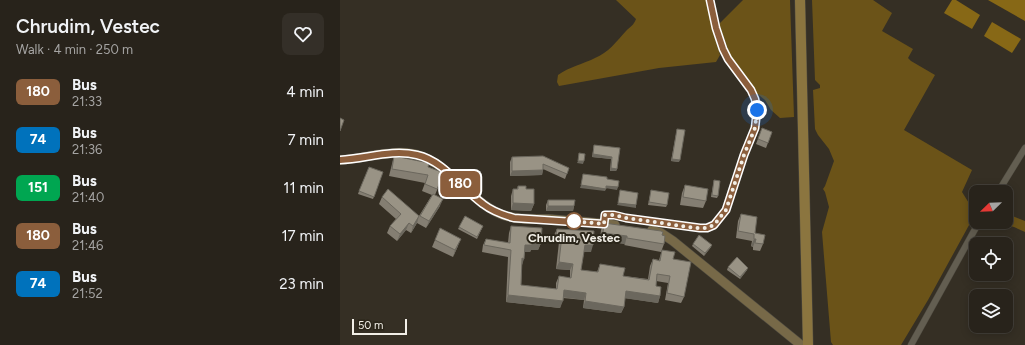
<!DOCTYPE html>
<meta charset="utf-8">
<style>
:root{--surface:#28231b;--page:#342f28;--text:#f1f3f6;--muted:#a5a4a3;--line:#44403a}
body{margin:0;font-family:Figtree,sans-serif;background:var(--page);color:var(--text);height:100vh;display:flex;flex-direction:column;font-size:15px;white-space:nowrap}
*{box-sizing:border-box;margin:0}
p{font-size:13px;color:var(--muted)}
.icon{flex:none;width:22px;height:22px;fill:none;stroke:currentColor;stroke-width:2;stroke-linecap:round;stroke-linejoin:round}
.map{position:relative;flex:1;overflow:hidden}
.details{display:flex;flex-direction:column;background:var(--surface);width:340px}
.details>*{flex:none}
.badge{padding:0 8px;border-radius:6px;font-size:14px;line-height:26px}
.needle{width:26px;rotate:247deg}
.tools{position:absolute;left:629px;top:185px;display:grid;gap:8px}
.tools a{display:grid;place-items:center;width:44px;height:44px;border-radius:8px;background:var(--surface);box-shadow:0 2px 10px #0003,0 0 0 1px var(--line);font-size:20px}
.scale{position:absolute;left:12px;bottom:10px;width:55px;box-sizing:border-box;padding-left:4px;border:2px solid #f2efe7;border-top:0;font-size:11px;line-height:14px;white-space:nowrap;color:#f2efe7;-webkit-text-stroke:3px #2b261a;paint-order:stroke}
.you{position:absolute;width:20px;height:20px;margin:-10px;border:3px solid #fff;border-radius:50%;background:#1a73e8;box-shadow:0 0 0 6px #1a73e833}
.map>.badge{position:absolute;translate:-50% -50%;box-shadow:0 0 0 2px #fff}
.round{display:grid;place-items:center;flex:none;width:42px;height:42px;border-radius:8px;background:var(--page)}
.headline{display:flex;align-items:center;justify-content:space-between;height:68px;padding:0 16px}
h1{font-size:19px;font-weight:600;line-height:30px}
ul{padding:0;list-style:none}
li{display:flex;align-items:center;gap:12px;height:48px;padding:0 16px}
li div{flex:1}
li b{display:block;font-size:15px}
li em{font-style:normal}
li .badge{min-width:44px;font-weight:700;text-align:center}
main{display:flex;flex:1;min-height:0}
.map>svg:first-child{display:block}
.green{fill:#6b5318}
.water{fill:#876816}
.lines{fill:none;stroke-linecap:round;stroke-linejoin:round}
.street-casing{stroke:#4f4b41;stroke-width:7}
.secondary-casing{stroke:#4f4b41;stroke-width:10}
.primary-casing{stroke:#4f4b41;stroke-width:11}
.street{stroke:#635e51;stroke-width:6}
.secondary{stroke:#776948;stroke-width:9}
.primary{stroke:#8b753f;stroke-width:10}
.wall{fill:#847e72}
.shaded-wall{fill:#6b675d}
.building{fill:#999385;stroke:#6b675d}
.line-casing{stroke:#fff;stroke-width:9}
.line{stroke:#8b5e3c;stroke-width:6}
.walk{stroke:#f2efe7;stroke-width:4;stroke-dasharray:0 7.2}
.stop-dot{fill:#fff;stroke:#8b5e3c;stroke-width:2}
.labels{text-anchor:middle;stroke-width:4;stroke-linejoin:round;paint-order:stroke}
.stop-label{font-size:12px;font-weight:bold;fill:#f2efe7;stroke:#2b261a}
</style>
<main>
<section class="details">
<div class="headline"><div><h1>Chrudim, Vestec</h1><p>Walk · 4 min · 250 m</p></div><a class="round"><svg class="icon" aria-label="heart" viewBox="0 0 24 24"><path d="M12 20l-8-8c-3-5 5-10 8-4 3-6 11-1 8 4z"/></svg></a></div>
<ul>
<li><span class="badge" style="background:#8b5e3c;color:#fff">180</span><div><b>Bus</b><p>21:33</p></div><em>4 min</em></li>
<li><span class="badge" style="background:#0072bc;color:#fff">74</span><div><b>Bus</b><p>21:36</p></div><em>7 min</em></li>
<li><span class="badge" style="background:#00a651;color:#fff">151</span><div><b>Bus</b><p>21:40</p></div><em>11 min</em></li>
<li><span class="badge" style="background:#8b5e3c;color:#fff">180</span><div><b>Bus</b><p>21:46</p></div><em>17 min</em></li>
<li><span class="badge" style="background:#0072bc;color:#fff">74</span><div><b>Bus</b><p>21:52</p></div><em>23 min</em></li>
</ul>
</section>
<div class="map">
<svg width="685" height="345" viewBox="0 0 685 345">
<rect width="100%" height="100%" fill="#352f24"/>
<g class="green">
<path d="M276,0H366L373,31L379,51L380,55L376,62L319,68L219,86L217,82L218,75C229,67 243,64 255,58C268,53 277,41 286,31C290,27 294,25 296,19Z"/>
<polygon points="403,0 450,0 454,117 440,118 431,110 425,100 414,91 390,55 379,24"/>
<polygon points="472,0 533,0 552,13 542,31 573,49 568,58 571,61 595,75 564,130 632,170 622,192 632,208 634,216 588,300 561,345 493,345 491,342 482,232 489,207 485,192 483,189 485,186 494,161 489,149 478,135 475,129 473,90 480,88 480,85 475,80"/>
<polygon points="666,211 670,215 685,221 685,232 674,227 655,222 666,222"/>
</g>
<g class="water">
<polygon points="612,0 616,0 640,15 632,29 604,13"/>
<polygon points="648,0 685,0 685,21"/>
<polygon points="652,22 681,39 672,53 644,36"/>
</g>
<g class="lines">
<defs>
<g id="street">
<polyline points="658,192 685,148"/>
<path d="M264,224L265,215H274L286,218L356,228C364,229 373,228 378,221C392,204 396,177 403,156C407,147 412,138 415,128C417,120 418,112 416,104C413,84 393,70 384,53C376,37 374,18 370,0"/>
<polyline points="571,345 639,222"/>
</g>
<g id="secondary">
<path d="M0,160C22,159 45,151 67,153C108,157 126,201 163,215C177,220 193,219 208,219C231,221 253,222 275,225"/>
<polyline points="312,230 321,233 333,241 461,345"/>
</g>
<polyline id="primary" points="460,0 468,345"/>
</defs>
<use href="#street" class="street-casing"/>
<use href="#secondary" class="secondary-casing"/>
<use href="#primary" class="primary-casing"/>
<use href="#street" class="street"/>
<use href="#secondary" class="secondary"/>
<use href="#primary" class="primary"/>
</g>
<g class="wall">
<polygon points="422,128 432,132 426,148 416,144"/>
<polygon points="337,129 339,162 331,161"/>
<polygon points="254,145 280,148 277,169 276,171 270,171 271,159 252,157"/>
<polygon points="54,156 88,167 104,173 95,195 100,206 86,228 77,223 71,233 66,230 57,241 47,233 50,226 56,219 39,204 42,197 79,216 92,195 82,191 85,183 49,176"/>
<polygon points="172,157 229,168 225,179 203,169 202,175 170,176 170,162"/>
<polygon points="43,172 33,199 18,194 19,191"/>
<polygon points="374,180 378,196 377,198 371,197"/>
<polygon points="345,185 366,201 363,208 340,205 342,193"/>
<polygon points="178,186 186,189 194,204 191,211 171,210 171,196 173,189 177,189"/>
<polygon points="311,190 327,205 326,207 308,205"/>
<polygon points="208,200 234,206 233,211 206,211 206,205"/>
<polygon points="401,214 423,244 420,251 413,250 413,247 411,246 412,241 396,238 398,221"/>
<polygon points="264,223 322,235 324,244 321,252 284,245 285,244 260,240 261,230"/>
<polygon points="143,226 137,239 118,229 119,227"/>
<polygon points="171,226 201,243 198,250 191,250 190,252 185,252 182,265 181,285 216,289 216,283 219,276 230,278 230,270 216,269 219,242 214,241 214,235 217,229 251,252 244,252 241,270 257,272 260,264 283,276 308,279 310,266 313,259 319,260 322,250 333,259 344,297 341,303 325,300 328,283 316,281 316,286 320,296 318,303 285,298 284,307 281,313 243,308 244,300 223,298 220,308 166,302 168,257 142,252 143,245 146,239 168,243 169,233"/>
<polygon points="95,240 118,246 113,257 92,247"/>
<polygon points="353,244 371,247 364,256 352,246"/>
<polygon points="388,267 407,270 400,279 387,270"/>
</g>
<g class="shaded-wall">
<polygon points="253,154 272,157 271,159 252,157"/>
<polygon points="332,159 340,160 339,162 331,161"/>
<polygon points="238,161 244,161 243,164 237,163"/>
<polygon points="271,168 277,169 276,171 270,171"/>
<polygon points="203,170 202,175 170,176 172,171"/>
<polygon points="241,185 266,189 265,191 240,188"/>
<polygon points="266,186 278,187 277,190 265,188"/>
<polygon points="103,199 100,206 86,228 89,221"/>
<polygon points="173,203 194,204 191,211 171,210"/>
<polygon points="278,203 296,205 296,208 277,205"/>
<polygon points="208,206 234,206 233,211 206,211"/>
<polygon points="79,216 77,223 71,233 73,226"/>
<polygon points="69,223 66,230 57,241 60,234"/>
<polygon points="263,233 287,236 285,244 260,240"/>
<polygon points="216,234 222,235 219,242 214,241"/>
<polygon points="121,239 118,246 113,257 115,250"/>
<polygon points="414,239 416,239 413,247 411,246"/>
<polygon points="192,243 201,243 198,250 191,250 190,252 183,252 185,245"/>
<polygon points="245,245 253,245 251,252 243,252"/>
<polygon points="372,245 371,247 364,256 365,253"/>
<polygon points="182,258 184,259 182,265"/>
<polygon points="219,262 233,264 230,270 216,269"/>
<polygon points="408,268 407,270 400,279 400,277"/>
<polygon points="224,290 246,293 244,300 221,297"/>
<polygon points="286,291 320,296 318,303 283,298"/>
<polygon points="168,295 223,301 220,308 166,302"/>
<polygon points="245,301 284,307 281,313 243,308"/>
</g>
<g class="building">
<polygon points="0,118 4,120 0,131"/>
<polygon points="422,128 432,132 428,143 418,139"/>
<polygon points="337,129 345,130 340,160 332,159"/>
<polygon points="254,145 280,148 277,169 271,168 272,157 253,154"/>
<polygon points="239,153 245,154 244,161 238,161"/>
<polygon points="54,156 89,163 88,167 104,173 97,189 85,184 88,175 52,169"/>
<polygon points="203,156 229,168 227,174 203,164 203,170 172,171 172,157"/>
<polygon points="29,167 43,172 34,197 19,191"/>
<polygon points="243,174 267,177 267,179 279,181 278,187 266,186 266,189 241,185"/>
<polygon points="374,180 380,181 378,196 372,195"/>
<polygon points="345,185 368,189 366,201 343,197"/>
<polygon points="178,186 186,186 186,189 194,189 194,204 173,203 173,189 178,189"/>
<polygon points="48,189 79,216 73,226 69,223 60,234 50,226 61,214 42,197"/>
<polygon points="280,190 298,193 296,205 278,203"/>
<polygon points="311,190 329,193 327,205 309,202"/>
<polygon points="93,194 103,199 89,221 80,216"/>
<polygon points="208,200 235,200 234,206 208,206"/>
<polygon points="401,214 417,217 415,233 425,235 423,244 415,243 416,239 414,239 414,234 398,231"/>
<polygon points="125,216 143,226 137,237 119,227"/>
<polygon points="264,223 321,231 323,232 322,235 325,236 324,244 287,238 287,236 263,233"/>
<polygon points="171,226 202,228 201,243 192,243 192,245 185,245 184,259 182,258 181,285 217,289 219,276 231,278 233,264 219,262 222,235 216,234 217,229 254,231 253,245 245,245 241,270 258,272 260,264 285,268 283,276 309,280 313,259 320,261 322,250 335,252 333,259 351,262 344,297 327,293 330,276 317,274 316,286 321,287 320,296 286,291 284,307 245,301 246,293 224,290 223,301 168,295 171,250 144,245 146,239 170,243"/>
<polygon points="100,228 121,239 115,250 95,240"/>
<polygon points="359,235 372,245 365,253 353,244"/>
<polygon points="397,257 408,268 400,277 388,267"/>
</g>
<g class="lines">
<defs>
<path id="line" d="M0,160C26,159 51,149 77,155C104,161 121,188 143,204C152,211 163,215 174,218L264,224L265,215H274L286,218L360,228H367L374,225L386,210L404,155L415,128L417,110L415,99L411,90L388,59L383,49L376,28L370,0"/>
</defs>
<use href="#line" class="line-casing"/>
<use href="#line" class="line"/>
<polyline class="walk" points="234,221 232,221 264,224 265,215 274,215 286,218 356,228 367,228 374,225 386,210 404,155 415,128 417,110"/>
</g>
<circle class="stop-dot" cx="234" cy="221" r="8"/>
<g class="labels">
<g class="stop-label">
<text x="234" y="242">Chrudim, Vestec</text>
</g>
</g>
</svg>
<div class="tools">
<a><svg class="needle" viewBox="-14 -14 28 28"><path d="M0-13l5 13h-10z" fill="#e53935"/><path d="M0 13l5-13h-10z" fill="#a5a4a3"/></svg></a>
<a><svg class="icon" aria-label="locate" viewBox="0 0 24 24"><circle cx="12" cy="12" r="6"/><path d="M12 2v4M12 18v4M2 12h4M18 12h4"/></svg></a>
<a><svg class="icon" aria-label="layers" viewBox="0 0 24 24"><path d="M12 4l9 5-9 5-9-5zM3 14l9 5 9-5"/></svg></a>
</div>
<div class="scale">50 m</div>
<div class="you" style="left:417px;top:110px"></div>
<b class="badge" style="left:120px;top:184px;background:#8b5e3c;color:#fff">180</b>
</div>
</main>
